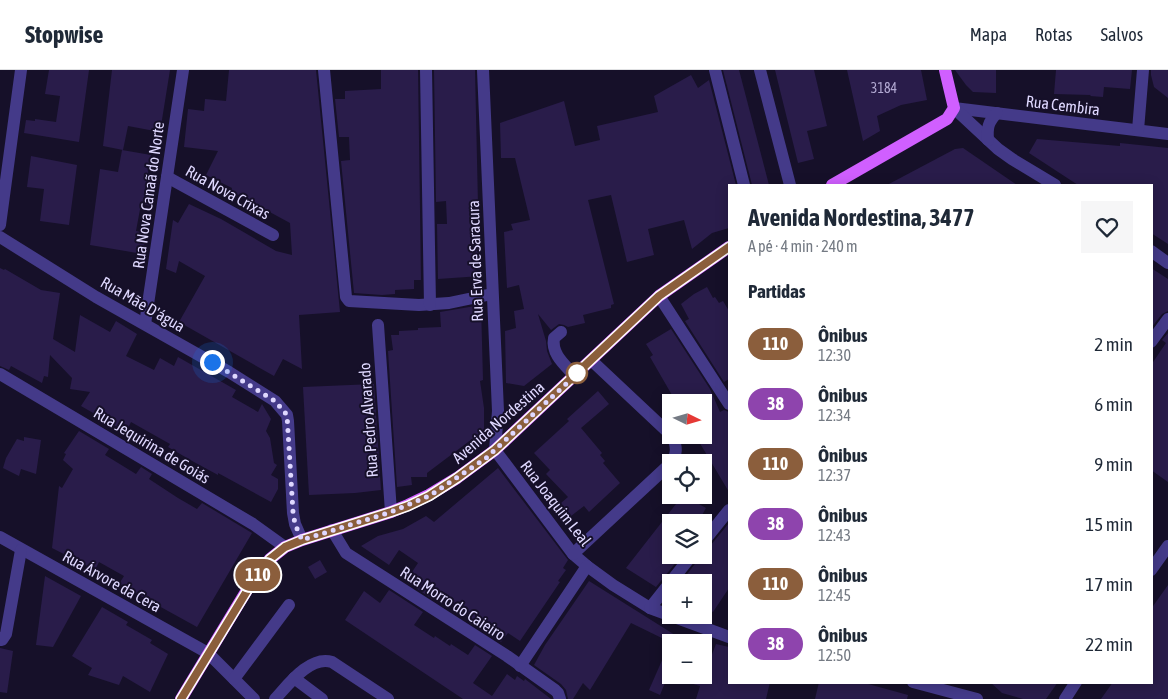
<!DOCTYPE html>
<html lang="pt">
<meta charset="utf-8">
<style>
:root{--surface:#fff;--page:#f6f6f7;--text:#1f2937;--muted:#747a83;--line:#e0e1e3}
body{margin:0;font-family:"Asap Condensed",sans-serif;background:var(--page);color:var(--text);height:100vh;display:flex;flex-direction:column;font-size:19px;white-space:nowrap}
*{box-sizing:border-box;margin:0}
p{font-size:16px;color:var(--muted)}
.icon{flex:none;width:28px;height:28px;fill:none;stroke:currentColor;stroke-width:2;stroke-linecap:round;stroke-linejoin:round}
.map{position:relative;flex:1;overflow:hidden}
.side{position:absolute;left:728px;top:114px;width:425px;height:500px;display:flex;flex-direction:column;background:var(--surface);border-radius:0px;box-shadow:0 2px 12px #0003}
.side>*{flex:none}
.badge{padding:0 10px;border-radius:16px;font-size:18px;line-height:32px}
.needle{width:32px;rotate:95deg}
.buttons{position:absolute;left:662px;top:324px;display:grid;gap:10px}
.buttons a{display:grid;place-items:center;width:50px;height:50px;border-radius:0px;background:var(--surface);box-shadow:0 2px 12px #0003;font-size:25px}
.you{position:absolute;width:25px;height:25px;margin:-12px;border:4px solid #fff;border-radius:50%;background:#1a73e8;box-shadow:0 0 0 8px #1a73e833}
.map>.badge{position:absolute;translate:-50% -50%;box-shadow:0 0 0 2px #fff}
h2{padding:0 20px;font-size:19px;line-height:45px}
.round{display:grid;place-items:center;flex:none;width:52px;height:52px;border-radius:0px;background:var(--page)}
.head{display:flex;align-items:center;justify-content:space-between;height:85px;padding:0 20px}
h1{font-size:24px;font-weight:700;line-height:38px}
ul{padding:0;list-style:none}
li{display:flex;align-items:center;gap:15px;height:60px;padding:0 20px}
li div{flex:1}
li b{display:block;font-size:19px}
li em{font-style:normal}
li .badge{min-width:55px;font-weight:700;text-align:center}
header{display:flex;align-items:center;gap:30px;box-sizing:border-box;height:70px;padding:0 25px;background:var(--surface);border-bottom:1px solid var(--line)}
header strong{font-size:24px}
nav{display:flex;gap:28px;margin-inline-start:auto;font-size:18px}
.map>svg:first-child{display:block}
.building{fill:#291c4a}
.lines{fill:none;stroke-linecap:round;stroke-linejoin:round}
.minor{stroke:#443a89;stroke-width:12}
.major{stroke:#d05fff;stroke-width:12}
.line-casing{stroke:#fff;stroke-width:11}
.line{stroke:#8b5e3c;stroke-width:8}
.walk{stroke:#dfd8ff;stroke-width:5;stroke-dasharray:0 9}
.stop-dot{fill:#fff;stroke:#8b5e3c;stroke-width:2.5}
.labels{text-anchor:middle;stroke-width:4;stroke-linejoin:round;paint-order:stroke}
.number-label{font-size:14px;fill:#b2a9d2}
.street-label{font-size:16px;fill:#dfd8ff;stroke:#161029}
</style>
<header>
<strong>Stopwise</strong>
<nav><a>Mapa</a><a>Rotas</a><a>Salvos</a></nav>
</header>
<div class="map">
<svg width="1168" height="629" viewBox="0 0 1168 629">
<rect width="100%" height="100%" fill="#161029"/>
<g class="building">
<polygon points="49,0 89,0 79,72 24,63 26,50 35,51 35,49 56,52 60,26 45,24"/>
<polygon points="112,0 170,0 160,62 128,56 123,80 103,76"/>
<polygon points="229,0 316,0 340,242 299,245 302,299 283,289 274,306 179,252 205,206 179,191 176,203 166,199 173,150 178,153 189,134 221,149 276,181 292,185 290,153 231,121 232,118 206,105 218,81 184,77 188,39 204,41 205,29 226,31"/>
<polygon points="381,0 418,0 421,210 414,210 414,219 395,220 395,224 382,225 354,223 341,91 350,90 349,67 339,67 335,29 345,29 345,21 381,19"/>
<polygon points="434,0 475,0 478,135 472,135 473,169 475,169 475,176 480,176 481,206 438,209 437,154 447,154 446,131 436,132"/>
<polygon points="723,0 739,0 769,115 752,115"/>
<polygon points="775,0 814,0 827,56 807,61 814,89 798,93"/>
<polygon points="847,0 921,0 927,30 901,35 877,46 880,61 863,71"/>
<polygon points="955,0 996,0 996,23 973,22 966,15"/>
<polygon points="1056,0 1132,0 1130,19 1104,17 1103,27 1090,26 1091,25 1054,24"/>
<polygon points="1151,0 1168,0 1168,28 1154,17 1151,5"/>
<polygon points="691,5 698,18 709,10 736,115 729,115 729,158 712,163 692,179 684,150 648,159 654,185 627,192 611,125 588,130 614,234 611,235 611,238 583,245 585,253 568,257 564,255 559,254 551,260 538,244 546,271 547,281 552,294 524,316 506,313 505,261 516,258 514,241 524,239 519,215 507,218 504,162 513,160 511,154 530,150 515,88 501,88 500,53 564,31 575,76 600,70 597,56 658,42 654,26"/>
<polygon points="1037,69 1120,76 1120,73 1168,78 1168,174 1151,163 1151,115 1078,115 1029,83"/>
<polygon points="963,78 1017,115 887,115 955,79"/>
<polygon points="122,80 151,85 147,108 155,109 151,136 141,134 136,161 146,163 143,184 90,175 100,99 118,102"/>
<polygon points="31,86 77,95 69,155 40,151 44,119 27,117"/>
<polygon points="0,198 4,200 5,199 41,220 60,223 53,269 75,282 80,245 110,262 116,251 137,264 126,286 154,300 160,288 174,296 178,287 236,320 232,327 258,342 262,334 271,349 266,361 270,368 274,393 277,395 271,405 278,409 278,419 271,432 218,403 218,405 194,392 168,377 170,374 131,352 126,362 81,336 90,322 70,319 72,308 50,285 48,307 44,306 42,313 11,296 9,300 0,296"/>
<polygon points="1151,198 1168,209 1168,241 1162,244 1151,258"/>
<polygon points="707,217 713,228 715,227 719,233 723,231 729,241 729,309 724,312 685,251 689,249 681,234 694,224"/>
<polygon points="481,235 483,310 480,311 484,338 484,360 427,403 427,407 411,407 412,415 397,417 388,281 393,280 391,265 399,265 399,261 418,260 418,258 441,257 440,242"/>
<polygon points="671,259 710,319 720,342 724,340 729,342 729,422 695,365 704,365 704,332 676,332 650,287 653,285 646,274"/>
<polygon points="1168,263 1168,412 1151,400 1151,295 1166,273 1162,270"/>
<polygon points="374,314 381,420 355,423 309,425 303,317"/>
<polygon points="598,321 609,334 581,358 602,383 600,385 605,391 603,393 620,413 589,442 584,436 571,446 561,433 568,427 546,404 550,400 534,383 569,351 567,349"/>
<polygon points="79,361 109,379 105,385 136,404 141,397 152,404 149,409 178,428 197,439 202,433 252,463 197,557 119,514 124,506 99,492 95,500 52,478 59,416 62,418 73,399 63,390 66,384 64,383"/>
<polygon points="24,367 41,370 36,404 21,399 19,406 3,398 6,388 17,369 24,371"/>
<polygon points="498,398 568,490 563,498 566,500 558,511 560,512 520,571 508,563 501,572 483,561 486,558 482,555 435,525 432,529 406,511 418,493 399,480 389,495 361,476 378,466 403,459 426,446 434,452"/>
<polygon points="683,425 706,438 698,452 671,452 671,485 682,485 656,517 626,498"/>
<polygon points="729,453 729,518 713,542 704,538 704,512 681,512 698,490 700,485 704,485 704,479 710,476"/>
<polygon points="320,490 327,502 315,509 308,497"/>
<polygon points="45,506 81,526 53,577 36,575"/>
<polygon points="589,511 675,565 671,571 671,598 660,625 649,620 670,572 631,553 590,620 583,613 573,629 568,629 566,620 561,614 534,595 545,575"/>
<polygon points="1168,515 1168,629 1101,629 1113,612 1151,612 1151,539"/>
<polygon points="389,520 423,542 414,555 434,568 435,566 450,576 451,574 468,585 475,575 492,586 473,613 492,626 507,604 515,610 517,606 524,611 525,609 551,629 463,629 345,550 364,521 380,533"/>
<polygon points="102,537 128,552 126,555 152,570 150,573 168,584 150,622 123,606 119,615 88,605 92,598 72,586"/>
<polygon points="716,574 729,577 729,612 770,612 766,629 696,629 700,616 676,609 676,605 704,605"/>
<polygon points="0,578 13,581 7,623 0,622"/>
<polygon points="819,612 861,612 908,625 907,629 815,629"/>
<polygon points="990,612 1058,612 1046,629 1023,629 1002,623"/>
</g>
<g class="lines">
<g class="minor">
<polyline points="324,0 346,227 349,231 419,235 449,233 492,224"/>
<polyline points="426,0 430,235"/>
<polyline points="483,0 498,341 495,380 573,484 587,496 613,515 650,538 729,567"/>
<polyline points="715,0 744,115"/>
<polyline points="760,0 790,115"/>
<polyline points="954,38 1168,64"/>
<polyline points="954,38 998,79 1012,89 1055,115"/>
<polyline points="1138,60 1143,0"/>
<path d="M988,70C987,58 988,52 997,43"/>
<polyline points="167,107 273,165"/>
<polyline points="0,155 21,0"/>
<polyline points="0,167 96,227 229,302 275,331 287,345 288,351 293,443 295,454 302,470"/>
<polyline points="1151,181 1168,193"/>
<polyline points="659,226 729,334"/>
<polyline points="145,254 183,0"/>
<polyline points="378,255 391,442"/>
<path d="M561,262L554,268C551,284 565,295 574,305"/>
<polyline points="1151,272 1168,249"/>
<polyline points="0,304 253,454 285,477"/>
<polyline points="332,460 346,483 507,586 555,620 558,623 560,629"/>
<polyline points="0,467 208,583 254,629"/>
<polyline points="704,471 729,440"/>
<path d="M573,484L671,393C677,384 677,378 673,367L591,290"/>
<polyline points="1151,500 1168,476"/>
<polyline points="650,538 692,485"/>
<polyline points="0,570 2,570 6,564 21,480"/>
<polyline points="520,596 587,496"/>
<polyline points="294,608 322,629"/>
<polyline points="234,609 289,535"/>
<polyline points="913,612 977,629"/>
<path d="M275,629C288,615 310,585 332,592L388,629"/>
<polyline points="1065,629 1076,612"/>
</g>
<g class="major">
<polyline points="832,115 947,49 954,38 945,0"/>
<polyline points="181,629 250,515 270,489 285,477 302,470 391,442 408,435 429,425 457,408 495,380 659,226 729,177"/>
</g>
</g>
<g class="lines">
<defs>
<polyline id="line" points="181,629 250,516 270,489 285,477 302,470 391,442 408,436 429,426 457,408 495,380 659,226 729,177"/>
</defs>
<use href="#line" class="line-casing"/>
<use href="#line" class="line"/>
<polyline class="walk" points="212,292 275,331 287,345 293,442 295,454 302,470 391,442 429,426 485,389 579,302 577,303"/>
</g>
<circle class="stop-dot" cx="577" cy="303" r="10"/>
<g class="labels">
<g class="number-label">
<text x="884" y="23">3184</text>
</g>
<g class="street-label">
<text transform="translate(1063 35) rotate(7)" y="6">Rua Cembira</text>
<text transform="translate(228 122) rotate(29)" y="6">Rua Nova Crixas</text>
<text transform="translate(148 125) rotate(-82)" y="6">Rua Nova Canaã do Norte</text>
<text transform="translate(475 191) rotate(-92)" y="6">Rua Erva de Saracura</text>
<text transform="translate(143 234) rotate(30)" y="6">Rua Mãe D'água</text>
<text transform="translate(368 350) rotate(-94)" y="6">Rua Pedro Alvarado</text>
<text transform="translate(498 352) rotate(-41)" y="6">Avenida Nordestina</text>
<text transform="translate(152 375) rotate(31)" y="6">Rua Jequirina de Goiás</text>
<text transform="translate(556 433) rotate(52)" y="6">Rua Joaquim Leal</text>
<text transform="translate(112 511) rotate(29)" y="6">Rua Árvore da Cera</text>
<text transform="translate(453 533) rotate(33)" y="6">Rua Morro do Caieiro</text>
</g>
</g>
</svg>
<div class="buttons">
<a><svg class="needle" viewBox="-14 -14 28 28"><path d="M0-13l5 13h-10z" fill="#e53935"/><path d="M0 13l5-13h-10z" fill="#747a83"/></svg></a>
<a><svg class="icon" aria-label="locate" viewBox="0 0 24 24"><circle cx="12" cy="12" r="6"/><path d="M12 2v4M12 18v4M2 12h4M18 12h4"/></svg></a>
<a><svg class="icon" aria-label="layers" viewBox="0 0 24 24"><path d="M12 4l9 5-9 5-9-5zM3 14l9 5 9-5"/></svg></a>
<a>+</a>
<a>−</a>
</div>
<div class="you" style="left:212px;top:292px"></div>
<b class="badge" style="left:258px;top:505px;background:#8b5e3c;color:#fff">110</b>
<section class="side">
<div class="head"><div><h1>Avenida Nordestina, 3477</h1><p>A pé · 4 min · 240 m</p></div><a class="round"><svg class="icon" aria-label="heart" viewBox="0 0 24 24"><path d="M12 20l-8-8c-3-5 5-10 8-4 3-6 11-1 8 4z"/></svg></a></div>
<h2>Partidas</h2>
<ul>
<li><span class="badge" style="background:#8b5e3c;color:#fff">110</span><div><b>Ônibus</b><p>12:30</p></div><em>2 min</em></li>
<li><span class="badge" style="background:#8e44ad;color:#fff">38</span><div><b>Ônibus</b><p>12:34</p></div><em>6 min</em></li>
<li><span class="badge" style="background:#8b5e3c;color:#fff">110</span><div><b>Ônibus</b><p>12:37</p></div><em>9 min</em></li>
<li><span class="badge" style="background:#8e44ad;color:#fff">38</span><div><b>Ônibus</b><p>12:43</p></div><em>15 min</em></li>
<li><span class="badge" style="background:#8b5e3c;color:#fff">110</span><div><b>Ônibus</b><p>12:45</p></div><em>17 min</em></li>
<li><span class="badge" style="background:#8e44ad;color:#fff">38</span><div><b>Ônibus</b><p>12:50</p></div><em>22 min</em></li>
</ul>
</section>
</div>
